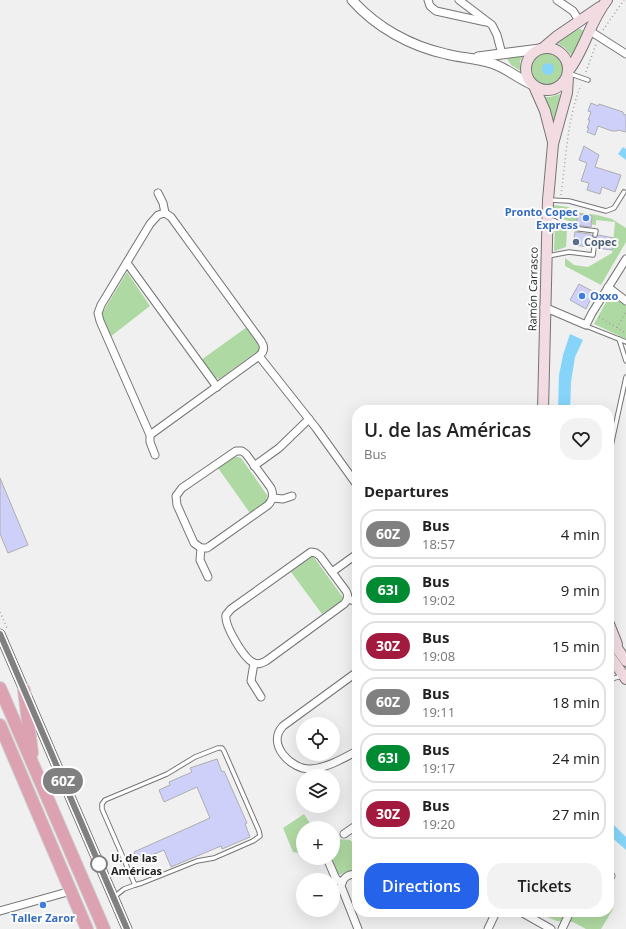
<!DOCTYPE html>
<meta charset="utf-8">
<style>
:root{--surface:#fff;--page:#f2f2f2;--text:#222;--muted:#767676;--line:#e0e0e0;--accent:#2563eb}
body{margin:0;font-family:"Open Sans",sans-serif;background:var(--page);color:var(--text);height:100vh;display:flex;flex-direction:column;font-size:15px;white-space:nowrap}
*{box-sizing:border-box;margin:0}
p{font-size:13px;color:var(--muted)}
.icon{flex:none;width:22px;height:22px;fill:none;stroke:currentColor;stroke-width:2;stroke-linecap:round;stroke-linejoin:round}
.map{position:relative;flex:1;overflow:hidden}
.panel{position:absolute;left:352px;top:405px;width:262px;height:512px;display:flex;flex-direction:column;background:var(--surface);border-radius:16px;box-shadow:0 4px 16px #0002}
.panel>*{flex:none}
.badge{padding:0 8px;border-radius:13px;font-size:14px;line-height:26px}
.buttons{position:absolute;left:296px;top:717px;display:grid;gap:8px}
.buttons a{display:grid;place-items:center;width:44px;height:44px;border-radius:50%;background:var(--surface);box-shadow:0 4px 16px #0002;font-size:20px}
.map>.badge{position:absolute;translate:-50% -50%;box-shadow:0 0 0 2px #fff}
h2{padding:0 12px;font-size:15px;line-height:36px}
.round{display:grid;place-items:center;flex:none;width:42px;height:42px;border-radius:16px;background:var(--page)}
.head{display:flex;align-items:center;justify-content:space-between;height:68px;padding:0 12px}
h1{font-size:19px;font-weight:600;line-height:30px}
.primary-button{display:flex;gap:8px;margin-top:auto;padding:8px 12px}
.primary-button a{flex:1;height:46px;border-radius:16px;background:var(--accent);color:#fff;font-size:16px;font-weight:600;line-height:46px;text-align:center}
.primary-button a+a{background:var(--page);color:var(--text)}
ul{padding:0;list-style:none}
li{display:flex;align-items:center;gap:12px;height:50px;margin:0 8px 6px;padding:0 4px;border:2px solid var(--line);border-radius:16px}
li div{flex:1}
li b{display:block;font-size:15px}
li em{font-style:normal}
li .badge{min-width:44px;font-weight:700;text-align:center}
.map>svg:first-child{display:block}
.green{fill:#afd9a2}
.water{fill:#86d4fa}
.building{fill:#ced0f9;stroke:#aeaeaf}
.lines{fill:none;stroke-linecap:round;stroke-linejoin:round}
.service-casing{stroke:#757576;stroke-width:5.5}
.minor-casing{stroke:#757576;stroke-width:9}
.tertiary-casing{stroke:#757576;stroke-width:11}
.secondary-casing{stroke:#757576;stroke-width:12}
.trunk-casing{stroke:#cececf;stroke-width:14}
.path{stroke:#a2a2a3;stroke-width:1.5;stroke-dasharray:1 3;stroke-linecap:butt}
.service{stroke:#fff;stroke-width:3.5}
.minor{stroke:#fff;stroke-width:7}
.tertiary{stroke:#fff;stroke-width:9}
.secondary{stroke:#f2dce2;stroke-width:10}
.trunk{stroke:#dca2b2;stroke-width:12}
.line-casing{stroke:#fff;stroke-width:9}
.line{stroke:#808080;stroke-width:6}
.shop-dot{fill:#3f7fe0;stroke:#fdfdfe;stroke-width:1.5}
.service-dot{fill:#5c6f8a;stroke:#fdfdfe;stroke-width:1.5}
.stop-dot{fill:#fff;stroke:#808080;stroke-width:2}
.labels{text-anchor:middle;stroke-width:4;stroke-linejoin:round;paint-order:stroke}
.shop-label{font-size:11px;font-weight:bold;fill:#366cbe;stroke:#fdfdfe;text-anchor:end}
.service-label{font-size:11px;font-weight:bold;fill:#4e5e75;stroke:#fdfdfe;text-anchor:start}
.street-label{font-size:11px;fill:#222223;stroke:#fdfdfe}
.stop-label{font-size:11px;font-weight:bold;fill:#222223;stroke:#fdfdfe;text-anchor:start}
</style>
<div class="map">
<svg width="626" height="929" viewBox="0 0 626 929">
<rect width="100%" height="100%" fill="#f0f0f1"/>
<g class="green">
<polygon points="579,29 581,29 583,31 573,57 565,48 556,42"/>
<circle cx="548" cy="69" r="16"/>
<polygon points="524,54 520,61 521,71 511,65 506,57"/>
<polygon points="560,94 555,123 553,124 543,97 550,97"/>
<path d="M553,205L569,207V211L597,215L612,219L626,228V242L601,285L565,266V258L574,265L588,267L612,253L615,222L596,220V225C586,224 562,222 555,214C553,211 553,208 553,205Z"/>
<polygon points="555,224 564,227 567,230 566,247 555,251 554,250"/>
<polygon points="127,272 150,306 110,337 101,315"/>
<polygon points="610,295 626,306 626,339 594,324"/>
<polygon points="247,327 262,348 219,379 214,377 201,360"/>
<polygon points="234,456 241,458 267,495 266,501 250,513 218,468"/>
<polygon points="313,556 344,599 322,614 291,572"/>
<polygon points="304,814 313,828 303,828 303,854 293,852 283,828"/>
<polygon points="338,839 350,840 353,843 357,845 357,870 352,870 339,875 328,858 333,858 333,843"/>
<polygon points="609,908 613,909 601,929 586,929 573,922 557,921 534,912 609,912"/>
</g>
<g class="water">
<circle cx="548" cy="69" r="6"/>
<polygon points="623,147 626,149 626,160 618,154"/>
<polygon points="570,334 583,340 575,357 571,382 570,410 558,410 559,375 563,355"/>
<polygon points="609,820 626,837 626,850 609,835"/>
</g>
<g class="building">
<polygon points="591,103 598,106 599,104 623,112 623,114 626,115 626,132 618,130 617,131 612,131 598,126 595,135 587,132 589,128 587,128 590,120 588,120 591,112 588,111"/>
<polygon points="584,146 599,155 595,167 621,175 615,192 602,187 600,194 587,190 589,183 581,181 587,163 579,160"/>
<polygon points="578,214 592,216 591,227 576,225"/>
<polygon points="575,232 590,234 595,238 598,235 614,238 612,250 597,248 594,245 591,247 573,245"/>
<polygon points="579,284 594,292 586,309 570,300"/>
<polygon points="0,478 28,545 8,553 0,534"/>
<polygon points="217,759 222,772 224,771 247,823 245,824 250,837 222,849 221,846 171,867 164,850 138,861 134,852 210,818 197,787 164,802 159,790 170,785 169,782 192,772 190,768"/>
</g>
<g class="lines">
<defs>
<g id="service">
<polyline points="568,73 588,80"/>
<polyline points="549,200 569,201 606,211 614,208 624,192"/>
<polyline points="548,218 572,228 596,231 595,235"/>
<polyline points="548,256 569,252 593,255 594,248"/>
<polyline points="586,326 626,342"/>
<polyline points="619,339 626,361"/>
<polyline points="609,455 626,377"/>
<polyline points="609,680 621,676"/>
<polygon points="218,748 222,748 224,751 259,831 260,836 253,841 214,858 197,861 142,883 135,885 102,809 102,804 105,800 167,774 195,757"/>
<polyline points="114,897 124,889 135,885"/>
</g>
<g id="minor">
<polyline points="428,0 430,6 436,11 486,22"/>
<polyline points="459,0 492,25 497,35 502,54"/>
<polyline points="557,0 573,11 580,22"/>
<polyline points="590,31 626,54"/>
<polyline points="158,193 163,203 165,213"/>
<polyline points="127,263 217,387"/>
<polyline points="608,287 626,301"/>
<polyline points="544,307 586,325 592,313 626,259"/>
<polyline points="259,356 316,428 357,485"/>
<path d="M150,435L259,356C264,352 265,347 261,341L171,217L165,213L158,215L150,224L101,305L98,313L100,321L150,435V442L155,455"/>
<path d="M236,451H242L246,454L271,488C274,495 273,500 268,505L210,546L207,548H201L194,543L177,505L176,496L182,488Z"/>
<polyline points="254,466 279,448 309,419"/>
<polyline points="273,498 283,499 292,496"/>
<polyline points="201,548 200,560 208,577"/>
<path d="M311,552L316,553L320,556L346,591C349,596 348,600 344,604L266,661C262,663 259,665 254,663C244,659 224,625 226,615L231,609Z"/>
<polyline points="332,572 357,554"/>
<polyline points="348,599 357,602"/>
<polyline points="254,663 251,681 261,697"/>
<path d="M357,672L283,726C266,744 291,770 311,769C327,768 344,758 357,751"/>
<polyline points="344,834 357,825"/>
<polyline points="329,863 336,879 342,883"/>
<path d="M357,874C348,874 343,877 341,886L358,929"/>
<polyline points="609,874 611,876"/>
<polyline points="0,911 71,891"/>
<polyline points="521,912 551,929"/>
<polyline points="488,929 496,912"/>
<polyline points="562,929 570,912"/>
</g>
<g id="tertiary">
<path d="M352,0C376,27 410,46 446,54C461,58 476,58 491,63C505,67 517,78 531,84"/>
<polyline points="478,57 540,49"/>
<polyline points="0,634 127,929"/>
</g>
<g id="secondary">
<circle cx="547" cy="69" r="21"/>
<polyline points="543,48 556,37 600,7"/>
<path d="M569,70C585,49 590,21 607,0"/>
<polyline points="534,86 545,111 553,142"/>
<polyline points="543,410 548,200 553,144 567,93 568,77"/>
<polyline points="609,624 617,644"/>
<polyline points="609,637 626,661"/>
<polyline points="609,655 626,679"/>
</g>
<g id="trunk">
<polyline points="0,688 104,929"/>
<polyline points="24,690 32,753"/>
<polyline points="0,725 87,929"/>
</g>
</defs>
<use href="#service" class="service-casing"/>
<use href="#minor" class="minor-casing"/>
<use href="#tertiary" class="tertiary-casing"/>
<use href="#secondary" class="secondary-casing"/>
<use href="#trunk" class="trunk-casing"/>
<g class="path">
<polyline points="603,30 624,0"/>
<polyline points="586,72 596,44"/>
<path d="M561,195C566,159 567,119 581,85"/>
<polyline points="558,215 559,207"/>
<polyline points="599,317 626,333"/>
<polyline points="617,328 626,311"/>
<polyline points="0,612 7,628"/>
</g>
<use href="#service" class="service"/>
<use href="#minor" class="minor"/>
<use href="#tertiary" class="tertiary"/>
<use href="#secondary" class="secondary"/>
<use href="#trunk" class="trunk"/>
</g>
<g class="lines">
<defs>
<polyline id="line" points="0,634 127,929"/>
</defs>
<use href="#line" class="line-casing"/>
<use href="#line" class="line"/>
</g>
<g class="shop-dot">
<circle cx="586" cy="218" r="4"/>
<circle cx="582" cy="296" r="4"/>
<circle cx="43" cy="905" r="4"/>
</g>
<circle class="service-dot" cx="576" cy="242" r="4"/>
<circle class="stop-dot" cx="99" cy="864" r="8"/>
<g class="labels">
<g class="shop-label">
<text x="578" y="216">Pronto Copec<tspan x="578" dy="13">Express</tspan></text>
<text x="590" y="300" text-anchor="start">Oxxo</text>
<text x="43" y="922" text-anchor="middle">Taller Zaror</text>
</g>
<g class="service-label">
<text x="584" y="246">Copec</text>
</g>
<g class="street-label">
<text transform="translate(533 289) rotate(-89)" y="4">Ramón Carrasco</text>
</g>
<g class="stop-label">
<text x="111" y="862">U. de las<tspan x="111" dy="13">Américas</tspan></text>
</g>
</g>
</svg>
<div class="buttons">
<a><svg class="icon" aria-label="locate" viewBox="0 0 24 24"><circle cx="12" cy="12" r="6"/><path d="M12 2v4M12 18v4M2 12h4M18 12h4"/></svg></a>
<a><svg class="icon" aria-label="layers" viewBox="0 0 24 24"><path d="M12 4l9 5-9 5-9-5zM3 14l9 5 9-5"/></svg></a>
<a>+</a>
<a>−</a>
</div>
<b class="badge" style="left:63px;top:781px;background:#808080;color:#fff">60Z</b>
<section class="panel">
<div class="head"><div><h1>U. de las Américas</h1><p>Bus</p></div><a class="round"><svg class="icon" aria-label="heart" viewBox="0 0 24 24"><path d="M12 20l-8-8c-3-5 5-10 8-4 3-6 11-1 8 4z"/></svg></a></div>
<h2>Departures</h2>
<ul>
<li><span class="badge" style="background:#808080;color:#fff">60Z</span><div><b>Bus</b><p>18:57</p></div><em>4 min</em></li>
<li><span class="badge" style="background:#008a32;color:#fff">63I</span><div><b>Bus</b><p>19:02</p></div><em>9 min</em></li>
<li><span class="badge" style="background:#a31a3f;color:#fff">30Z</span><div><b>Bus</b><p>19:08</p></div><em>15 min</em></li>
<li><span class="badge" style="background:#808080;color:#fff">60Z</span><div><b>Bus</b><p>19:11</p></div><em>18 min</em></li>
<li><span class="badge" style="background:#008a32;color:#fff">63I</span><div><b>Bus</b><p>19:17</p></div><em>24 min</em></li>
<li><span class="badge" style="background:#a31a3f;color:#fff">30Z</span><div><b>Bus</b><p>19:20</p></div><em>27 min</em></li>
</ul>
<div class="primary-button"><a>Directions</a><a>Tickets</a></div>
</section>
</div>
